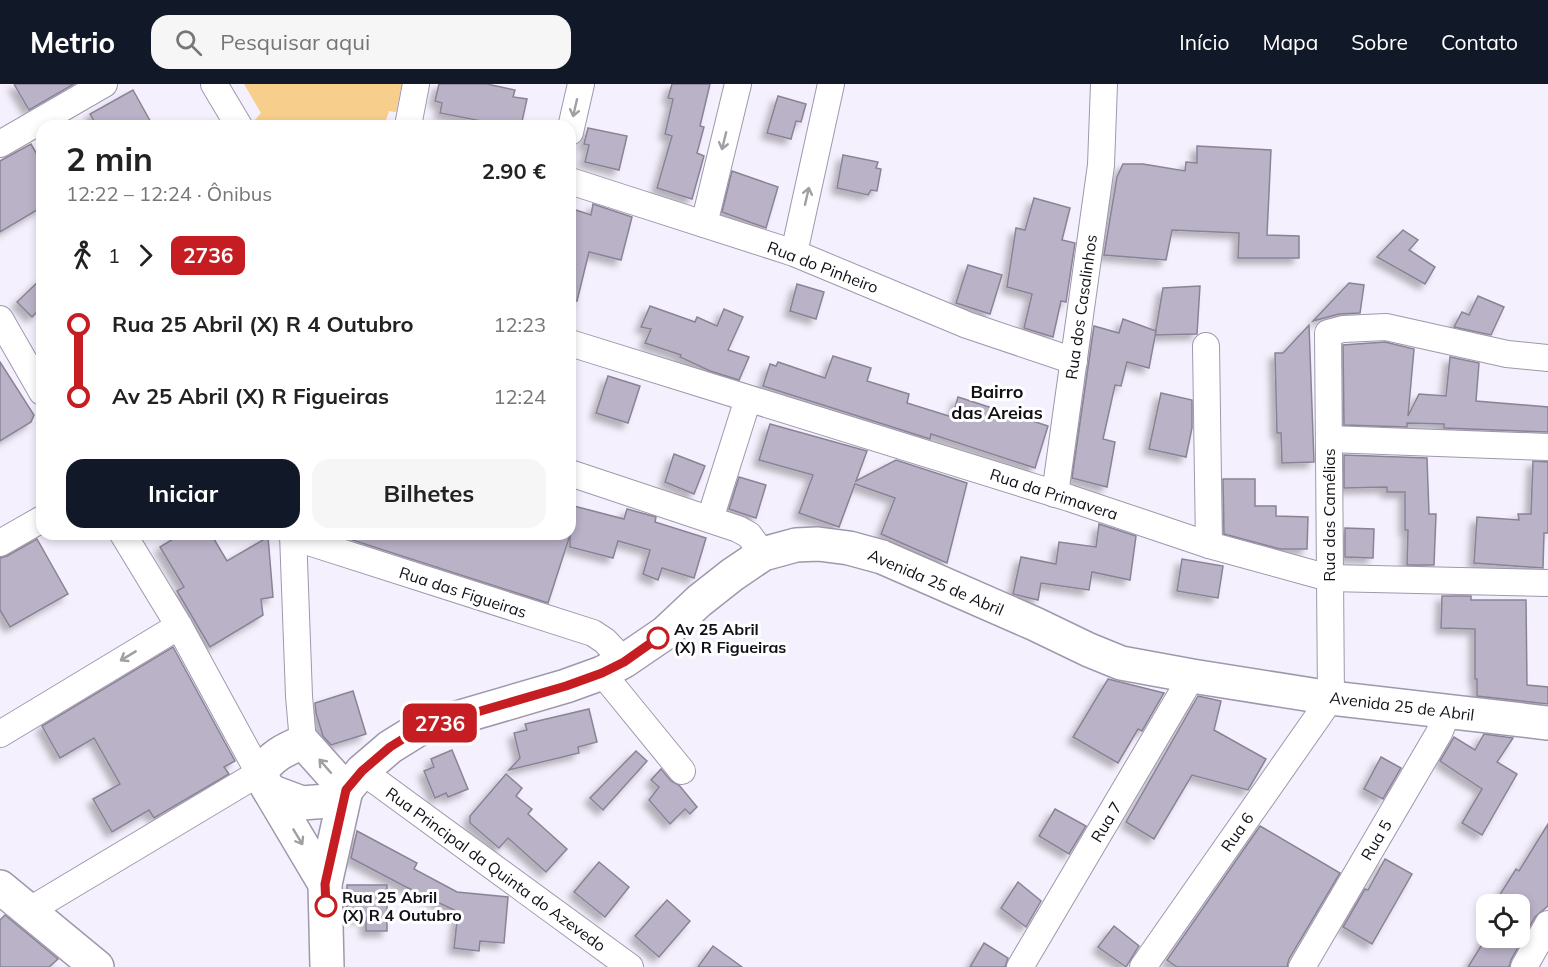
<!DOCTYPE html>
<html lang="pt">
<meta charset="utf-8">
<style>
:root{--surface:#fff;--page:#f6f6f6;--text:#222;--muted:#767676;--accent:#111827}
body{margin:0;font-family:Mulish,sans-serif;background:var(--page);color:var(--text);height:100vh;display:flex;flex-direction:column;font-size:22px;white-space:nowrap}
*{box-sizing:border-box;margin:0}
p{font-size:20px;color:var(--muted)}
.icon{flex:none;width:33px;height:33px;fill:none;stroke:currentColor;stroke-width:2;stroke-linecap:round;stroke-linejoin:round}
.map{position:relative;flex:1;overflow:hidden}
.drawer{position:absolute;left:36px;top:36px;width:540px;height:420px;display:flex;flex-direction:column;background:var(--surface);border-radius:18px;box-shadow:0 3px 9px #0003}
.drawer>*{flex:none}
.badge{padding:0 12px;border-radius:9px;font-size:21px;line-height:39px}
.tools{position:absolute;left:1476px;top:810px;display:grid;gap:12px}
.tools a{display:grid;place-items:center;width:54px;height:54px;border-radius:12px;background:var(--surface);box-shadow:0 3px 9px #0003;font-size:30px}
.map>.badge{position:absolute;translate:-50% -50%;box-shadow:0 0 0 3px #fff}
.legs{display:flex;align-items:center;gap:9px;height:66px;padding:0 30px;font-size:20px}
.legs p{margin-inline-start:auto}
.summary{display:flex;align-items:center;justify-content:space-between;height:102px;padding:0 30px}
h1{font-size:33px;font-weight:700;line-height:45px}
.button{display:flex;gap:12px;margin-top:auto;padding:12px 30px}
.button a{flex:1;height:69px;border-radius:18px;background:var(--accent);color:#fff;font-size:24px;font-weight:700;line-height:69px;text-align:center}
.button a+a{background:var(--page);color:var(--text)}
ul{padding:0 30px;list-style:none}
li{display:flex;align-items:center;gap:21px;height:72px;font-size:22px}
li i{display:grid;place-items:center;width:9px;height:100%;margin:0 8px;background:currentColor}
li i::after{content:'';width:15px;height:15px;margin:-8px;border:4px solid;border-radius:50%;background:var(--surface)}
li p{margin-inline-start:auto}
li:first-child i{background:linear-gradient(#0000 50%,currentColor 0)}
li:last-child i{background:linear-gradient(currentColor 50%,#0000 0)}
header{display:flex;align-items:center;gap:36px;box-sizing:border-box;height:84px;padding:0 30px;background:var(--accent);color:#fff}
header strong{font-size:28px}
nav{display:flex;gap:33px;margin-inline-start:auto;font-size:21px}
.search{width:420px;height:54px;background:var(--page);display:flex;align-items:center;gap:15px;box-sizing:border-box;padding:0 21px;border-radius:18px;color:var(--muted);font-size:22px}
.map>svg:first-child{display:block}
.green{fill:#f7ce8b}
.building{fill:#bab2c7;stroke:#8a8396;stroke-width:1.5;filter:url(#shadow)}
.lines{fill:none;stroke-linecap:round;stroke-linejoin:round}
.street-casing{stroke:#9f98ac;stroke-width:28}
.secondary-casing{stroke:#9f98ac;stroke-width:36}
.street{stroke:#fff;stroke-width:26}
.secondary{stroke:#fff;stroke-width:33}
.oneway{stroke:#a09fa2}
.line-1-casing{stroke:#fff;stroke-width:14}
.line-1{stroke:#c61d23;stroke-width:9}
.stop-1-dot{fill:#fff;stroke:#c61d23;stroke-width:3}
.labels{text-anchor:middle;stroke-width:6;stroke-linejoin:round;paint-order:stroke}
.street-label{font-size:16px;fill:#121017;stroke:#fff}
.stop-label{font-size:16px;font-weight:bold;fill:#121017;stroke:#fff;text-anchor:start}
.neighbourhood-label{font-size:18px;font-weight:bold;fill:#121017;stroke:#fff}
</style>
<header>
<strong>Metrio</strong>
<div class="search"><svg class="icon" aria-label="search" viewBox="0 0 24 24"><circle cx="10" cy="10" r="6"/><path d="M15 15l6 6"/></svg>Pesquisar aqui</div>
<nav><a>Início</a><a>Mapa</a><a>Sobre</a><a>Contato</a></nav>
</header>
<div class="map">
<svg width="1548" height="883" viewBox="0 0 1548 883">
<defs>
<filter id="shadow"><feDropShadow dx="-5.5" dy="5.5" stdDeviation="3" flood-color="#0004"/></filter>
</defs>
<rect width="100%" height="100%" fill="#f4f0fd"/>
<polygon class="green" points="244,0 402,0 396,28 389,27 384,42 251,42 250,41 261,29"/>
<g class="building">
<polygon points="14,0 74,0 29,26"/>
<polygon points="439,0 487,0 515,6 513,13 527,15 521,42 486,42 487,38 440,29 442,19 435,17"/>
<polygon points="672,0 710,0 700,42 704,43 697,69 704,72 692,115 657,104 672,52 665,50 673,15 668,14"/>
<polygon points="133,6 153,42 97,42 90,30"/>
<polygon points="778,12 806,20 801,38 796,37 791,55 767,49"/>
<polygon points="588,44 627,52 619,86 585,78 589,61 584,60"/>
<polygon points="31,60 42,79 42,123 0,148 0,77"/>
<polygon points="1197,62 1271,66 1267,151 1299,152 1299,174 1238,174 1239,149 1172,146 1166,176 1104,171 1117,93 1123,80 1143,80 1185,87 1186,78 1197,79"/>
<polygon points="843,71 878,78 876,84 881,85 877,107 871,106 868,111 837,104"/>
<polygon points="732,87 778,103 766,144 722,128"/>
<polygon points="1034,114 1070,124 1062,156 1075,159 1066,218 1061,217 1053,253 1024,244 1032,210 1007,203 1016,144 1025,146"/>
<polygon points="593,120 632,133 621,176 589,168 577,217 570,217 570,124 591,131"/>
<polygon points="1403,146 1418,156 1409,166 1435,183 1425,200 1377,173"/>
<polygon points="968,181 1002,191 990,230 956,219"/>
<polygon points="42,194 42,223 32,233 17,218"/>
<polygon points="1349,199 1364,201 1360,229 1339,230 1313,237"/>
<polygon points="797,200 824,208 816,235 790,227"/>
<polygon points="1200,202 1197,250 1155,251 1163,204"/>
<polygon points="1478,212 1504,223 1491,251 1454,243 1462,228 1469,231"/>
<polygon points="650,222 695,238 697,233 717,242 724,225 743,233 728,266 749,273 739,296 710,287 680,273 681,271 645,259 651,245 641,243"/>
<polygon points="1123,235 1156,247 1149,284 1127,278 1121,302 1115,301 1103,355 1115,358 1107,403 1072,394 1094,242 1119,249"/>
<polygon points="1309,241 1314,378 1282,379 1281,349 1277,349 1275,269 1283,269"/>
<polygon points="1385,258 1414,265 1408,332 1419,310 1446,312 1450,273 1479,279 1476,317 1548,323 1548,348 1444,344 1444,340 1407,339 1407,343 1344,341 1343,261"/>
<polygon points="833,272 871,284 867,297 909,310 907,319 952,333 958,313 1048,342 1035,384 931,350 930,355 763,302 770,280 776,282 778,278 825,294"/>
<polygon points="0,278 34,331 31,338 0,357"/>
<polygon points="608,292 640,302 628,339 596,329"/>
<polygon points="1161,309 1192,316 1192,344 1186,373 1149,365"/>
<polygon points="770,340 867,367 856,397 896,376 967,399 947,479 881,450 895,414 855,400 839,443 799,429 813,391 759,376"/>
<polygon points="674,370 705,382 694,410 665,398"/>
<polygon points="1344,371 1427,374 1429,430 1436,430 1434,481 1407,481 1408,446 1405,446 1405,408 1387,408 1387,403 1344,404"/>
<polygon points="1533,377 1548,378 1548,449 1544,449 1543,484 1474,479 1477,433 1519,436 1518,430 1531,430"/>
<polygon points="739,393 766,401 756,434 729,425"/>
<polygon points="1223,395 1255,395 1255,422 1276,422 1276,432 1308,433 1307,465 1280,465 1224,450"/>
<polygon points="570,421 624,435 627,425 656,433 655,438 706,454 694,494 662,484 658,496 643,490 650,466 618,457 613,474 570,463 570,451 548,519 343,453 343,450 570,450"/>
<polygon points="1099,440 1136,452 1130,496 1092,488 1089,506 1041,499 1038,516 1013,510 1021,473 1056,480 1059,458 1096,463"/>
<polygon points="1345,444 1374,445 1373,474 1345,473"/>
<polygon points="181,450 211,450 227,477 268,453 273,513 261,515 263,531 210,563 177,507 184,503 160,463"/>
<polygon points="37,455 68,510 10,543 0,526 0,474 7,472"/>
<polygon points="1182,475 1223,482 1218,514 1177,507"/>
<polygon points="1442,512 1471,512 1471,516 1526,516 1527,601 1548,603 1548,620 1477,612 1477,595 1475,595 1475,545 1441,544"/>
<polygon points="173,563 235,677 224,683 229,690 154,734 149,726 112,748 93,715 120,700 94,654 60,674 42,642"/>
<polygon points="1108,595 1164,609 1142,647 1138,645 1118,679 1073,653"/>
<polygon points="353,607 366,650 331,661 323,652 316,629 315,619"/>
<polygon points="1198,612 1221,617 1214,646 1266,675 1248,706 1192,691 1154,755 1126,738"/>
<polygon points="589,625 597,658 578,663 579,669 509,686 520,674 514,649 527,646 525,640"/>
<polygon points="1484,650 1513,654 1497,678 1517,690 1482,751 1462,739 1482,705 1440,677 1454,653 1475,666"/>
<polygon points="452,666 468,705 448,713 446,709 435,714 424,687 434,683 431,675"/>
<polygon points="636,667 647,677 603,726 590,714"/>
<polygon points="1381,673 1401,684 1383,715 1364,705"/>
<polygon points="661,685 671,697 679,701 697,723 690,730 685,725 670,740 649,716 659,703 651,696"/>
<polygon points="506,690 522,704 516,712 532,725 528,730 567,765 546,788 508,754 499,764 470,739 470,732"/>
<polygon points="1055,725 1086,742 1069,770 1039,752"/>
<polygon points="1548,740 1548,822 1535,833 1511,876 1509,883 1468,883 1486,854 1520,854 1520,820 1494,820 1516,785 1519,787"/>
<polygon points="1260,742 1340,789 1289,875 1287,883 1177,883 1167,876"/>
<polygon points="357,747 417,779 414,785 457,808 508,813 504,859 480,857 479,867 454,864 458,828 404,802 351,774"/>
<polygon points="1385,775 1412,790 1372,860 1343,843 1365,805 1368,806"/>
<polygon points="599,778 629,803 605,833 574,808"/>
<polygon points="1018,798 1041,817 1026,843 1001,824"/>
<polygon points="347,801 387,801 387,847 366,847 366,833 347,833"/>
<polygon points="667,816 690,837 659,873 635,852"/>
<polygon points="5,831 58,875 49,883 0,883 0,836"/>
<polygon points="1114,842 1139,862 1126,883 1098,863"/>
<polygon points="984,859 1008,874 1005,883 970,883"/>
<polygon points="713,862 742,883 698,883"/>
</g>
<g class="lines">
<defs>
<g id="street">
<polyline points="214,0 239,42"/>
<polyline points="408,42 416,0"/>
<polyline points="570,48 581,0"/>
<polyline points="0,60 104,0"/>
<polyline points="570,97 794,169 967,241 1074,277"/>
<polyline points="704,140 738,0"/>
<polyline points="794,169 831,0"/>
<polyline points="0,235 42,308"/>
<polyline points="570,259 1069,414 1209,461 1329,494 1548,499"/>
<polyline points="1206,262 1209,461"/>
<polyline points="1329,355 1548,363"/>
<polyline points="570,389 738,445 749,451 763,470"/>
<polyline points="1055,410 1101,81 1104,0"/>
<polyline points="710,435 748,315"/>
<polyline points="293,450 299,612 303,658"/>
<polyline points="293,453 593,549 605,557 624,577"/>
<polyline points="0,459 42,435"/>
<polyline points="602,589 682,687"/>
<polyline points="0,650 179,542"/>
<polyline points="362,687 630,883"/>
<polyline points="30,826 259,689 179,542 123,450"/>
<polyline points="1020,883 1192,592"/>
<polyline points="1143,883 1331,614 1328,249 1343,245 1386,243 1507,270 1548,274"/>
<polyline points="1302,883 1439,649 1448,627"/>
<polyline points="1524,883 1548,840"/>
</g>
<g id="secondary">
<polyline points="270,707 302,719 328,717 346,706 362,687 390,663 419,645 566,602 602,589 624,577 665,549 699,517 732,491 763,470 796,461 818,460 849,464 882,473 1035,540 1089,566 1121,579 1192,592 1331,614 1548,639"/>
<path d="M325,800L259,689C274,671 282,667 303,658L346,706"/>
<polyline points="0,803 97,883"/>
<polyline points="327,883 325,800 346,706"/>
</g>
</defs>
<use href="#street" class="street-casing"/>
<use href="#secondary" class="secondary-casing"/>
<use href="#street" class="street"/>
<use href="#secondary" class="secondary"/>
</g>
<defs><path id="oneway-shaft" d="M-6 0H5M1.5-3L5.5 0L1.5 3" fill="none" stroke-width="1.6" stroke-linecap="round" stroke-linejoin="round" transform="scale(1.5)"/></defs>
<g class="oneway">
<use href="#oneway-shaft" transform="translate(575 24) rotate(103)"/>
<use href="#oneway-shaft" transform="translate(724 57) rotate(104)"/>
<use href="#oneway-shaft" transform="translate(807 112) rotate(-77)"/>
<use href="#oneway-shaft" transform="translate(128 572) rotate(149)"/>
<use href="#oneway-shaft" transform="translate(325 682) rotate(-131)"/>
<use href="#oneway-shaft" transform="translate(298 753) rotate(59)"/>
</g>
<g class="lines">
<defs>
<polyline id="line-1" points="326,822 325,800 346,706 362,687 390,663 419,645 566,602 602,589 624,578 658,554"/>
</defs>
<use href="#line-1" class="line-1-casing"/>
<use href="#line-1" class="line-1"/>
</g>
<g class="stop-1-dot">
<circle cx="658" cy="554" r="10"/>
<circle cx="326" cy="822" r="10"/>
</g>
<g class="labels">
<g class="street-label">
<text transform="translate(823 183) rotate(21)" y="6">Rua do Pinheiro</text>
<text transform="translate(1081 223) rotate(-82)" y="6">Rua dos Casalinhos</text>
<text transform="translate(1054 410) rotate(18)" y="6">Rua da Primavera</text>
<text transform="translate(1329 431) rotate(-90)" y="6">Rua das Camélias</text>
<text transform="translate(936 498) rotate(23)" y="6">Avenida 25 de Abril</text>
<text transform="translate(463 508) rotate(18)" y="6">Rua das Figueiras</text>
<text transform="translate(1402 622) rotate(7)" y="6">Avenida 25 de Abril</text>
<text transform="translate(1106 738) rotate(-59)" y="6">Rua 7</text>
<text transform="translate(1237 748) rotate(-55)" y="6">Rua 6</text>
<text transform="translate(1376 756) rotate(-59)" y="6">Rua 5</text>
<text transform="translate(496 785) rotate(36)" y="6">Rua Principal da Quinta do Azevedo</text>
</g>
<g class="stop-label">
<text x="674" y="551">Av 25 Abril<tspan x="674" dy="18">(X) R Figueiras</tspan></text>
<text x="342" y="819">Rua 25 Abril<tspan x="342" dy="18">(X) R 4 Outubro</tspan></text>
</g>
<g class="neighbourhood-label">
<text x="997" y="314">Bairro<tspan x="997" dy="21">das Areias</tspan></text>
</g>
</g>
</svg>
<div class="tools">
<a><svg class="icon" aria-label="locate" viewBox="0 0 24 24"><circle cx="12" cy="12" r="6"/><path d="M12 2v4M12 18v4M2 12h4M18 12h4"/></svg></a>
</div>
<b class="badge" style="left:440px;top:639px;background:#c61d23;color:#fff">2736</b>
<section class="drawer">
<div class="summary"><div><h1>2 min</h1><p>12:22 – 12:24 · Ônibus</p></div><b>2.90 €</b></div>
<div class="legs"><svg class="icon" aria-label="walk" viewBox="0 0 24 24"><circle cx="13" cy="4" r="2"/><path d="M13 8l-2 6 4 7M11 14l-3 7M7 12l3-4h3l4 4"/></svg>1<svg class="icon" aria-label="forward" viewBox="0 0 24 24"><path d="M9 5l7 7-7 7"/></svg><b class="badge" style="background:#c61d23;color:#fff">2736</b></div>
<ul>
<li><i style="color:#c61d23"></i><b>Rua 25 Abril (X) R 4 Outubro</b><p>12:23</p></li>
<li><i style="color:#c61d23"></i><b>Av 25 Abril (X) R Figueiras</b><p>12:24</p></li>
</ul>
<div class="button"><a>Iniciar</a><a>Bilhetes</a></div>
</section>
</div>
